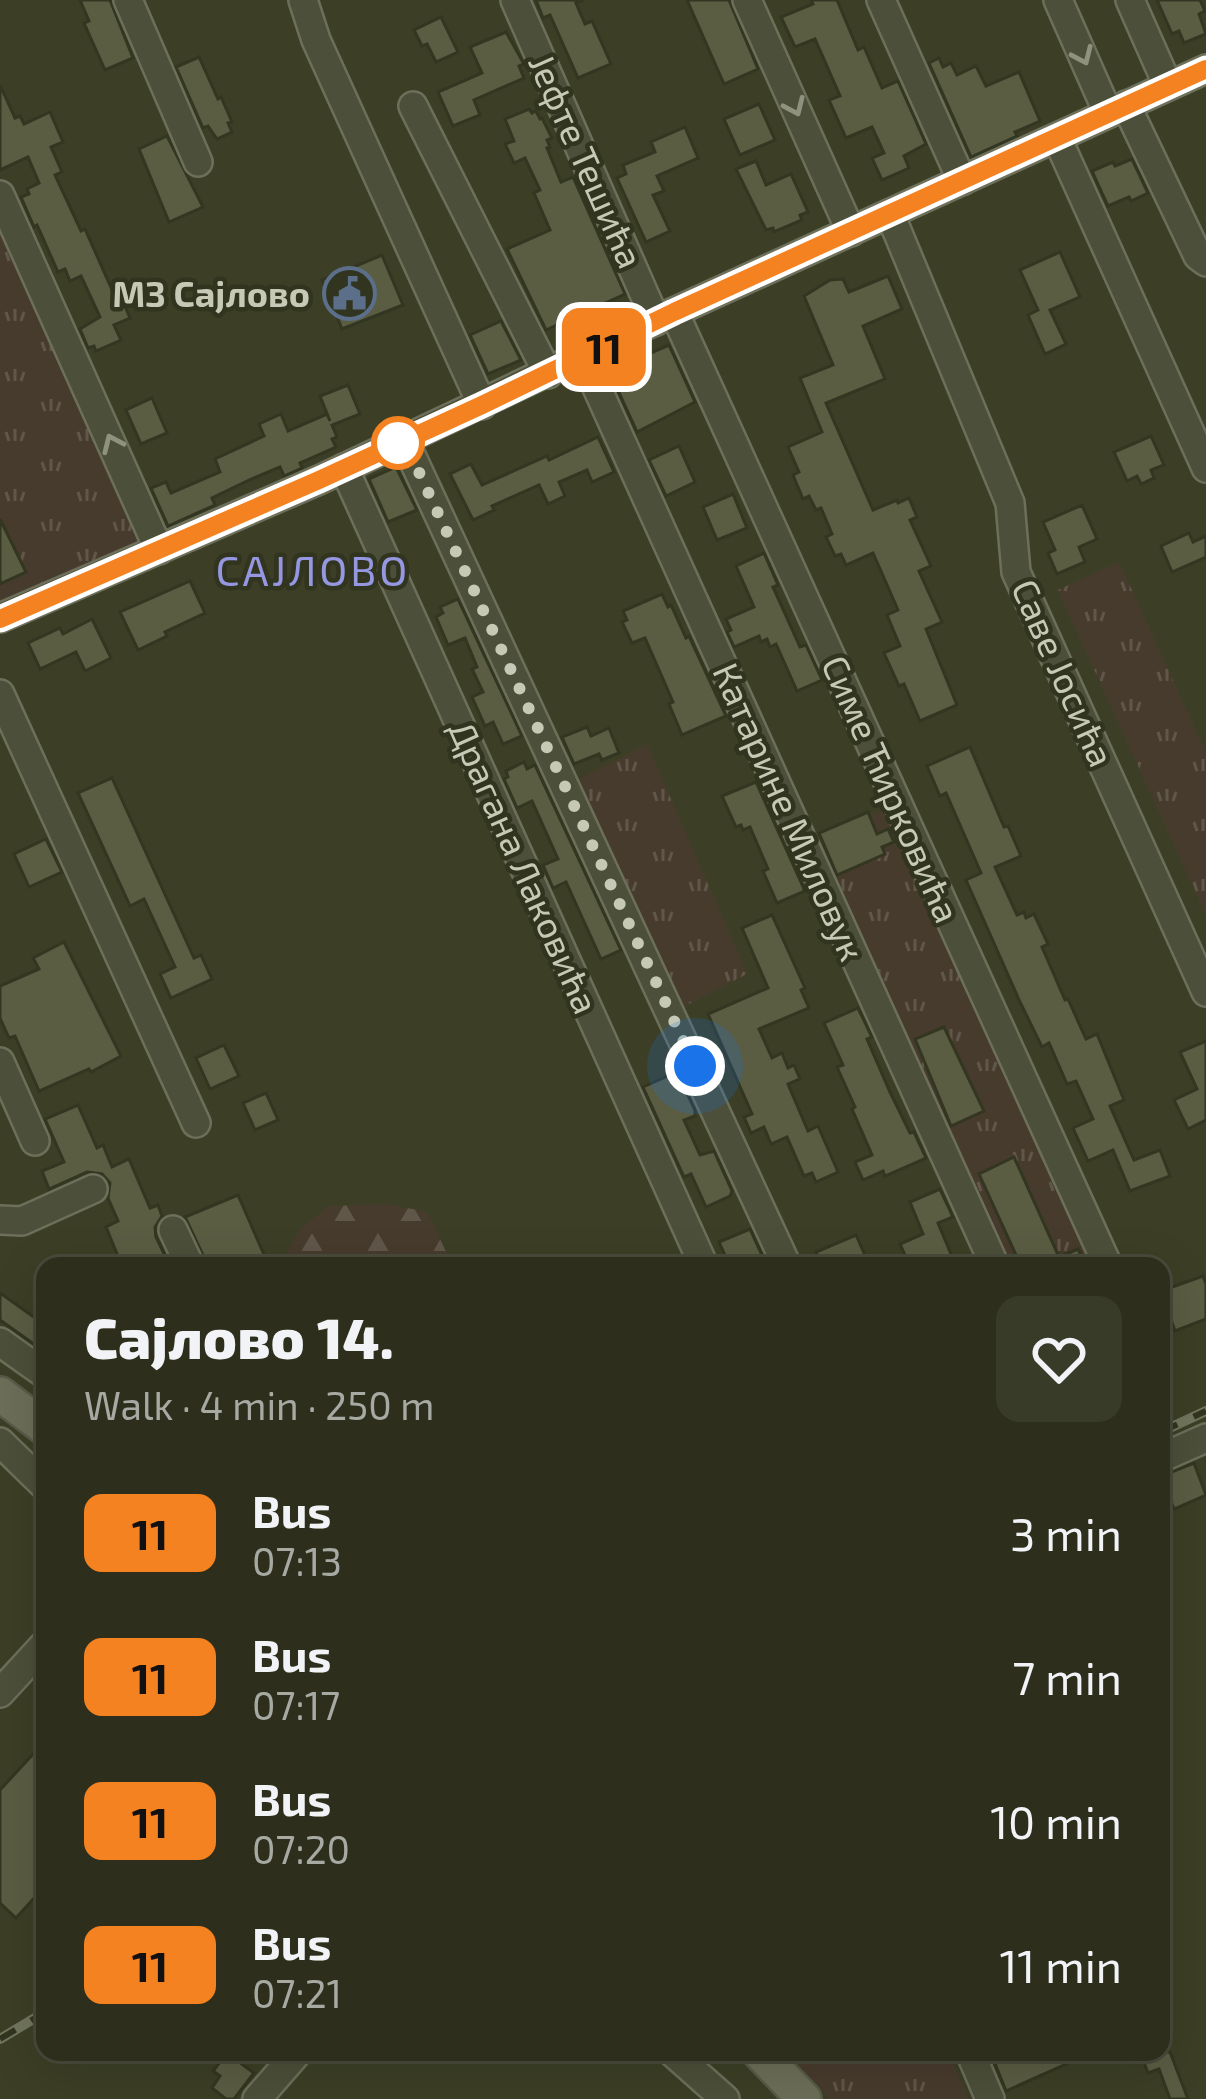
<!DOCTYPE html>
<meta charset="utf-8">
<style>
:root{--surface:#2d2f1c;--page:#393b29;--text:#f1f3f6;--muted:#a7a9a3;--line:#484a3b}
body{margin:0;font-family:"Exo 2",sans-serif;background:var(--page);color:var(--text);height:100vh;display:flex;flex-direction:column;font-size:45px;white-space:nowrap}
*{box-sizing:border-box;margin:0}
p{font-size:39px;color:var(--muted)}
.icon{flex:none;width:66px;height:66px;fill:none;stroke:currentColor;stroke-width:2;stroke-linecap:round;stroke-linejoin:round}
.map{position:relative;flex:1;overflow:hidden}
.details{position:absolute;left:36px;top:1257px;width:1134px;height:804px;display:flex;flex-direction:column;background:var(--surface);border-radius:24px;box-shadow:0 12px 48px #0002,0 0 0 3px var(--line)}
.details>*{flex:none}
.badge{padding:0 24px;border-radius:18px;font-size:42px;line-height:78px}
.you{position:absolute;width:60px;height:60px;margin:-30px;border:9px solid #fff;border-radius:50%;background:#1a73e8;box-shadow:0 0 0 18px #1a73e833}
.map>.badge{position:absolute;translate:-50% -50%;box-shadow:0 0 0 6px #fff}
.round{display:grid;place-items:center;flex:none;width:126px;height:126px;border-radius:24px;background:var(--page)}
.summary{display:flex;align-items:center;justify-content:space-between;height:204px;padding:0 48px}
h1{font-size:57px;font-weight:800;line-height:90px}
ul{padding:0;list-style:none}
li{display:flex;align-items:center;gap:36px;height:144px;padding:0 48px}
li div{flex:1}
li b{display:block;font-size:45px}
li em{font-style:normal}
li .badge{min-width:132px;font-weight:700;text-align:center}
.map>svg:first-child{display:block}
.grass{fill:url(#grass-tufts)}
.forest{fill:url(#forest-firs)}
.building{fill:#5a5d42;stroke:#333620;stroke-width:3}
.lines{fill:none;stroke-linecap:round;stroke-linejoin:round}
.minor-casing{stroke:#6c6f5a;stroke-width:32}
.major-casing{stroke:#585b46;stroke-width:38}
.minor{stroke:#4c4f39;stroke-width:27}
.major{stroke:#6c6e58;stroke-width:33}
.rail-casing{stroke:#72755c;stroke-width:10}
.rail{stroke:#31341e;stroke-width:6;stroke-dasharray:18;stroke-linecap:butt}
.oneway{stroke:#8f927e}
.line-casing{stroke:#fff;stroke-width:27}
.line{stroke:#f58220;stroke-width:18}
.walk{stroke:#c6c9b6;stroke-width:12;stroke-dasharray:0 21.6}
.stop-dot{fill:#fff;stroke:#f58220;stroke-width:6}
.labels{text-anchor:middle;stroke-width:9;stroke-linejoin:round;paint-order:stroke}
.street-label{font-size:36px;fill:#c6c9b6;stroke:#31341e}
.poi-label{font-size:36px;font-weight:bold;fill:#c6c9b6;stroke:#31341e;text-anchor:end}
.quarter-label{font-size:42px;letter-spacing:3px;fill:#9597e0;stroke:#31341e}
</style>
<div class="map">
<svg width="1206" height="2099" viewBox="0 0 1206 2099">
<defs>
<pattern id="grass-tufts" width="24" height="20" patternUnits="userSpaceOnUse" patternTransform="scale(3)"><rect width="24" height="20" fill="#473b2d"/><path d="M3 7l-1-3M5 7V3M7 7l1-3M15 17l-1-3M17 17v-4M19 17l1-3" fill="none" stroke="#605649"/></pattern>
<pattern id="forest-firs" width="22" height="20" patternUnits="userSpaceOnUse" patternTransform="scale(3)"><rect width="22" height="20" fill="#473b2d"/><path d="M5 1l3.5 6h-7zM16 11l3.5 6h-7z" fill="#605649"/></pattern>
</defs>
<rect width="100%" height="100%" fill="#3c3f25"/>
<g class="grass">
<polygon points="0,219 142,541 135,553 0,610"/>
<polygon points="1119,562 1206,753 1206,915 1058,590"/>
<polygon points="647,744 747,974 681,1008 576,781"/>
<polygon points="882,810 1041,1144 1093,1266 1001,1266 810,843"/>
<polygon points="787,2052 948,2052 969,2099 830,2099"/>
</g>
<polygon class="forest" points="387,1204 427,1212 453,1266 279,1266 300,1229 329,1206"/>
<g class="building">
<polygon points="80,0 110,0 133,58 105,70 84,23 89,21"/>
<polygon points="536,0 584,0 576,3 585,24 592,21 611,64 578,78 550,15 543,18"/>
<polygon points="687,0 729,0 758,69 724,84"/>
<polygon points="811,0 837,0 858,50 864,47 882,88 898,81 926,144 904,156 909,168 882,180 872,158 884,153 872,127 846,138 829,100 840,96 815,39 795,47 781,17 813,4"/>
<polygon points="1157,0 1200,0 1205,11 1199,14 1206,34 1184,43 1179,31 1172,34"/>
<polygon points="441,17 458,52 436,62 427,44 422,46 414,30"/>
<polygon points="506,32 524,64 519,66 524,78 474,100 480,115 453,126 438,92 482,73 470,47"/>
<polygon points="199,57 218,99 221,97 232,122 228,123 232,132 217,139 208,126 203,128 176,67"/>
<polygon points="939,58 943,67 951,63 957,75 976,66 986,86 1019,72 1040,121 1015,132 1017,136 971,157 929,63"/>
<polygon points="0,85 15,118 20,116 24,124 50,112 63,142 51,147 62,172 55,175 81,231 85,229 113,292 118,290 130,318 114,325 121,340 96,351 94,346 88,348 80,329 100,317 81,276 70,281 65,269 58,272 37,225 34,227 21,197 29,194 27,189 39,183 28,157 0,170"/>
<polygon points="759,104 775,140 740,155 724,119"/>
<polygon points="529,109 532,113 536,111 540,119 542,118 552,138 547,140 550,147 547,148 561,182 573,177 625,294 546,330 507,249 550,230 534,193 540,190 525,158 514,163 505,144 514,141 505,119"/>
<polygon points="685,127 698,158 657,176 664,191 653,195 670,231 646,242 617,178 626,174 623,165 655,152 651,142"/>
<polygon points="167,136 203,207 169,222 139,149"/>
<polygon points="1132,159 1148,193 1131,201 1129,197 1108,206 1092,171 1113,162 1115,166"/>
<polygon points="756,161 766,185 791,174 808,212 800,215 802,220 774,232 773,228 766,230 736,169"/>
<polygon points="1060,252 1080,297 1050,310 1066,344 1045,354 1028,315 1038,310 1020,270"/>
<polygon points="382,255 403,305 342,329 322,280"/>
<polygon points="888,276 902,309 863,326 885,379 826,403 873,510 897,500 898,503 909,498 917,517 910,520 931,566 919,571 942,622 926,629 957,705 920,721 904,684 899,686 884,653 900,646 887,615 898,610 873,553 846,565 841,554 835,556 826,537 832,534 821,508 816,510 809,496 803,499 793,475 799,472 788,447 822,432 800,378 833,365 804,296 830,280 843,279 849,292"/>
<polygon points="501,321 521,360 488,374 470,335"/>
<polygon points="669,345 695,402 637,432 609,371"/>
<polygon points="348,385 360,414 332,425 337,437 332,439 336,447 300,463 302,468 284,476 280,467 249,480 212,498 215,505 168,526 151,488 166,482 171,493 220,472 215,459 264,436 259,424 281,414 288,431 327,414 330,421 320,396"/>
<polygon points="152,398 167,433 141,444 126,410"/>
<polygon points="1151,436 1164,465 1151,470 1154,478 1141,484 1137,476 1127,481 1114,452"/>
<polygon points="598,437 614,472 592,482 587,470 559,482 565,496 548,504 539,485 492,506 494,510 473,520 450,474 471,464 482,485 547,456 549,460"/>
<polygon points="679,446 695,482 666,496 649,460"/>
<polygon points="396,467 417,510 388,522 369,479"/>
<polygon points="733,494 747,528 717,540 703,507"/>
<polygon points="1082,505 1097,539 1079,547 1085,562 1057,574 1048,553 1055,550 1043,522"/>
<polygon points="0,519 26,572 0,584"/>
<polygon points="1189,533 1193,542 1206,536 1206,557 1172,572 1161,546"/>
<polygon points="764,553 778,585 773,587 800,647 806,645 822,680 797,691 776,644 770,647 767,639 761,642 759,636 734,647 727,632 731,630 726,619 754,607 736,566"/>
<polygon points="190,581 205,613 165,632 167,636 138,650 120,612"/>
<polygon points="662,594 668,607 671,605 686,638 689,636 726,716 682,735 669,704 673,702 645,638 632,643 622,622 627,620 623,611"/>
<polygon points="458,599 522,736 503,744 493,722 485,726 472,697 483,692 472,669 477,667 465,638 448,645 436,617 443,613 440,607"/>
<polygon points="92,619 111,658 85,671 76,652 40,669 28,643 60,628 63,634"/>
<polygon points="587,727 591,736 609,728 619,753 602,760 599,754 574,764 562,737"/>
<polygon points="970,747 1004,827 1008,826 1021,856 995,867 1017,915 1024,912 1026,918 1034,914 1048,944 1042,947 1065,1000 1068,999 1086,1039 1097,1034 1124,1100 1110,1106 1134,1160 1160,1150 1170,1176 1130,1191 1113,1150 1088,1161 1073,1128 1093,1119 1076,1081 1067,1084 1049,1043 1042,1047 1020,1002 966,880 981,873 946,793 940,796 927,766"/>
<polygon points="524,762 527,769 535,765 621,950 601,959 566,882 553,888 543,865 558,859 532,801 517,808 504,779 508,777 506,771"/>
<polygon points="112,778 194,958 201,955 212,979 171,998 160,974 175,967 144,899 130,906 78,793"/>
<polygon points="756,782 804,889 803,892 777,903 763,871 768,869 750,827 743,830 741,825 736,827 722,796"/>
<polygon points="868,812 877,834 888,829 894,842 882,847 885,854 837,875 819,833"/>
<polygon points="46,839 62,872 29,887 14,854"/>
<polygon points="772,915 805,988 801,990 809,1008 759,1029 772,1058 782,1053 788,1068 794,1065 800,1079 788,1084 808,1131 818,1126 838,1172 816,1182 812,1173 804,1176 787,1137 771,1144 764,1127 751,1133 744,1117 752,1114 708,1014 768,988 742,928"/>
<polygon points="64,942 121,1056 91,1072 89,1069 39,1091 15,1036 9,1038 0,1018 0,986 39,969 33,958"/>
<polygon points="858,1008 872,1037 867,1039 890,1092 910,1133 914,1132 926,1158 885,1176 883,1171 863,1180 855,1162 872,1155 852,1109 855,1107 837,1067 843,1065 824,1023"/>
<polygon points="944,1027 984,1111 951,1126 915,1039"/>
<polygon points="1206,1041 1206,1120 1188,1129 1174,1100 1197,1089 1180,1052"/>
<polygon points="224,1045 239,1076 210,1089 196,1058"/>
<polygon points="677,1072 695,1110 695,1116 684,1120 700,1155 714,1151 732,1191 730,1196 706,1207 691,1174 684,1177 643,1087"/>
<polygon points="266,1093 278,1120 255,1130 243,1103"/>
<polygon points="78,1105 97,1148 103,1145 112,1167 129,1159 150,1208 158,1205 162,1216 155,1227 156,1237 170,1266 122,1266 106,1227 118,1221 108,1198 110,1183 102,1174 87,1172 49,1189 42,1171 64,1162 45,1119"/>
<polygon points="1014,1157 1059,1257 1078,1249 1086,1266 1021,1266 979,1174"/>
<polygon points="940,1189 953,1217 938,1223 956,1266 910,1266 900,1244 923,1234 910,1202"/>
<polygon points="238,1195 269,1266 208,1266 185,1217"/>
<polygon points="750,1229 767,1266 730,1266 719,1242"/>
<polygon points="856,1235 868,1262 858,1266 822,1266 816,1252"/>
<polygon points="1203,1276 1206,1284 1206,1319 1175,1331 1161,1291"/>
<polygon points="0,1293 45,1325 45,1352 0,1320"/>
<polygon points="1194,1463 1206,1495 1174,1509 1161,1476"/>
<polygon points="45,1741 45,1886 16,1918 0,1903 0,1790"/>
<polygon points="1015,2052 1032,2052 1035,2057 1048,2052 1093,2052 1006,2091 994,2061"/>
<polygon points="1140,2052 1170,2052 1188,2099 1170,2099 1159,2069 1148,2073"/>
<polygon points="227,2053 254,2073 234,2099 226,2099 212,2088 220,2076 213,2071"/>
</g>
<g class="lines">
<defs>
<g id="minor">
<polyline points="128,0 198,162"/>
<polyline points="303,0 316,40 482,405"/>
<polyline points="515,0 656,321"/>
<polyline points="747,0 851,232"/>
<polyline points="881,0 962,181"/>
<polyline points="1058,0 1108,113"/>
<polyline points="1130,0 1168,86"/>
<polyline points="1126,105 1198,256 1206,262"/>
<polyline points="413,106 548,374"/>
<polyline points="1057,138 1206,468"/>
<polyline points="0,195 159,550"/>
<polyline points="890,214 1010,503 1016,572 1206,992"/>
<polyline points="674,312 1108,1266"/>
<polyline points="583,357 995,1266"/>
<polyline points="404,440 787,1266"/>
<polyline points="344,468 704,1266"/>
<polyline points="0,618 319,480 674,312 1206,69"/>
<polyline points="0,694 196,1123"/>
<polyline points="0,1062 35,1141"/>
<polyline points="0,1220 22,1221 93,1189"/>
<polyline points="173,1230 190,1266"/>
<polyline points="0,1342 45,1374"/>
<polyline points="0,1442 45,1486"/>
<polyline points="1161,1458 1206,1438"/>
<polyline points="0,1693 45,1644"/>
<polyline points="672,2052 725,2099"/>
<polyline points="970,2052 990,2099"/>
<polyline points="257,2099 298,2052"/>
</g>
<g id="major">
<polyline points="0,1394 45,1428"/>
<polyline points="759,2052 804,2099"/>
</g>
</defs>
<use href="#minor" class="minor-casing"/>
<use href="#major" class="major-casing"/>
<use href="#minor" class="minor"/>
<use href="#major" class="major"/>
<defs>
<g id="rail">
<polyline points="1161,1432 1206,1411"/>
<polyline points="0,2039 45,2012"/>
</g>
</defs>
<use href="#rail" class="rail-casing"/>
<use href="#rail" class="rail"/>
</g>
<defs><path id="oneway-chevron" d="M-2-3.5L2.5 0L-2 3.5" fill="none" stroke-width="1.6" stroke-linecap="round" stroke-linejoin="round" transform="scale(3)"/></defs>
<g class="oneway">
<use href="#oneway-chevron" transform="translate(1083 56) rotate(66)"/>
<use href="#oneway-chevron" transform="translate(795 107) rotate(66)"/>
<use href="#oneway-chevron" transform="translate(112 443) rotate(-114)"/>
</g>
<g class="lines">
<defs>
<polyline id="line" points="0,619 319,480 482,405 674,312 1206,69"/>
</defs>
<use href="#line" class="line-casing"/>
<use href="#line" class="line"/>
<polyline class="walk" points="398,443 404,440 695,1066"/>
</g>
<defs>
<symbol id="civic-ring" viewBox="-11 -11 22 22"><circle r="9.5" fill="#31341e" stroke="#5c6f8a" stroke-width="1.5"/><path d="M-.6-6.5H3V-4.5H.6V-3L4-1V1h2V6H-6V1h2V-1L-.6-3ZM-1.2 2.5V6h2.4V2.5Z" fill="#5c6f8a"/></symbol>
</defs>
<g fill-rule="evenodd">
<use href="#civic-ring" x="320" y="264" width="59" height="59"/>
</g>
<circle class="stop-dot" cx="398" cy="443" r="24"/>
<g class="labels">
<g class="street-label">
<text transform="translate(586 161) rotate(66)" y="13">Јефте Тешића</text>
<text transform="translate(1063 673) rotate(66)" y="13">Саве Јосића</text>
<text transform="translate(891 789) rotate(66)" y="13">Симе Ћирковића</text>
<text transform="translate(789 812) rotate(66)" y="13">Катарине Миловук</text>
<text transform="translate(524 867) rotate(66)" y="13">Драгана Лаковића</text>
</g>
<g class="poi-label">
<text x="310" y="307">МЗ Сајлово</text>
</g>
<g class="quarter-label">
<text x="313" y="586">САЈЛОВО</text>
</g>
</g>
</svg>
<div class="you" style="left:695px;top:1066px"></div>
<b class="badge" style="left:604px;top:347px;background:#f58220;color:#111">11</b>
<section class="details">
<div class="summary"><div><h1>Сајлово 14.</h1><p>Walk · 4 min · 250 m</p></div><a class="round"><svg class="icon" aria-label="heart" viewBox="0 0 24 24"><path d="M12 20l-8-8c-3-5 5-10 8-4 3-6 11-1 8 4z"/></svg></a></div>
<ul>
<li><span class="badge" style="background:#f58220;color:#111">11</span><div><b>Bus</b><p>07:13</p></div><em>3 min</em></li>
<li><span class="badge" style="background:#f58220;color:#111">11</span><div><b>Bus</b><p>07:17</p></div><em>7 min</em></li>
<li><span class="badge" style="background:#f58220;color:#111">11</span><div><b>Bus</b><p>07:20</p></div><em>10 min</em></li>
<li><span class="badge" style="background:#f58220;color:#111">11</span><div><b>Bus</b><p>07:21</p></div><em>11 min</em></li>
</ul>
</section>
</div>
